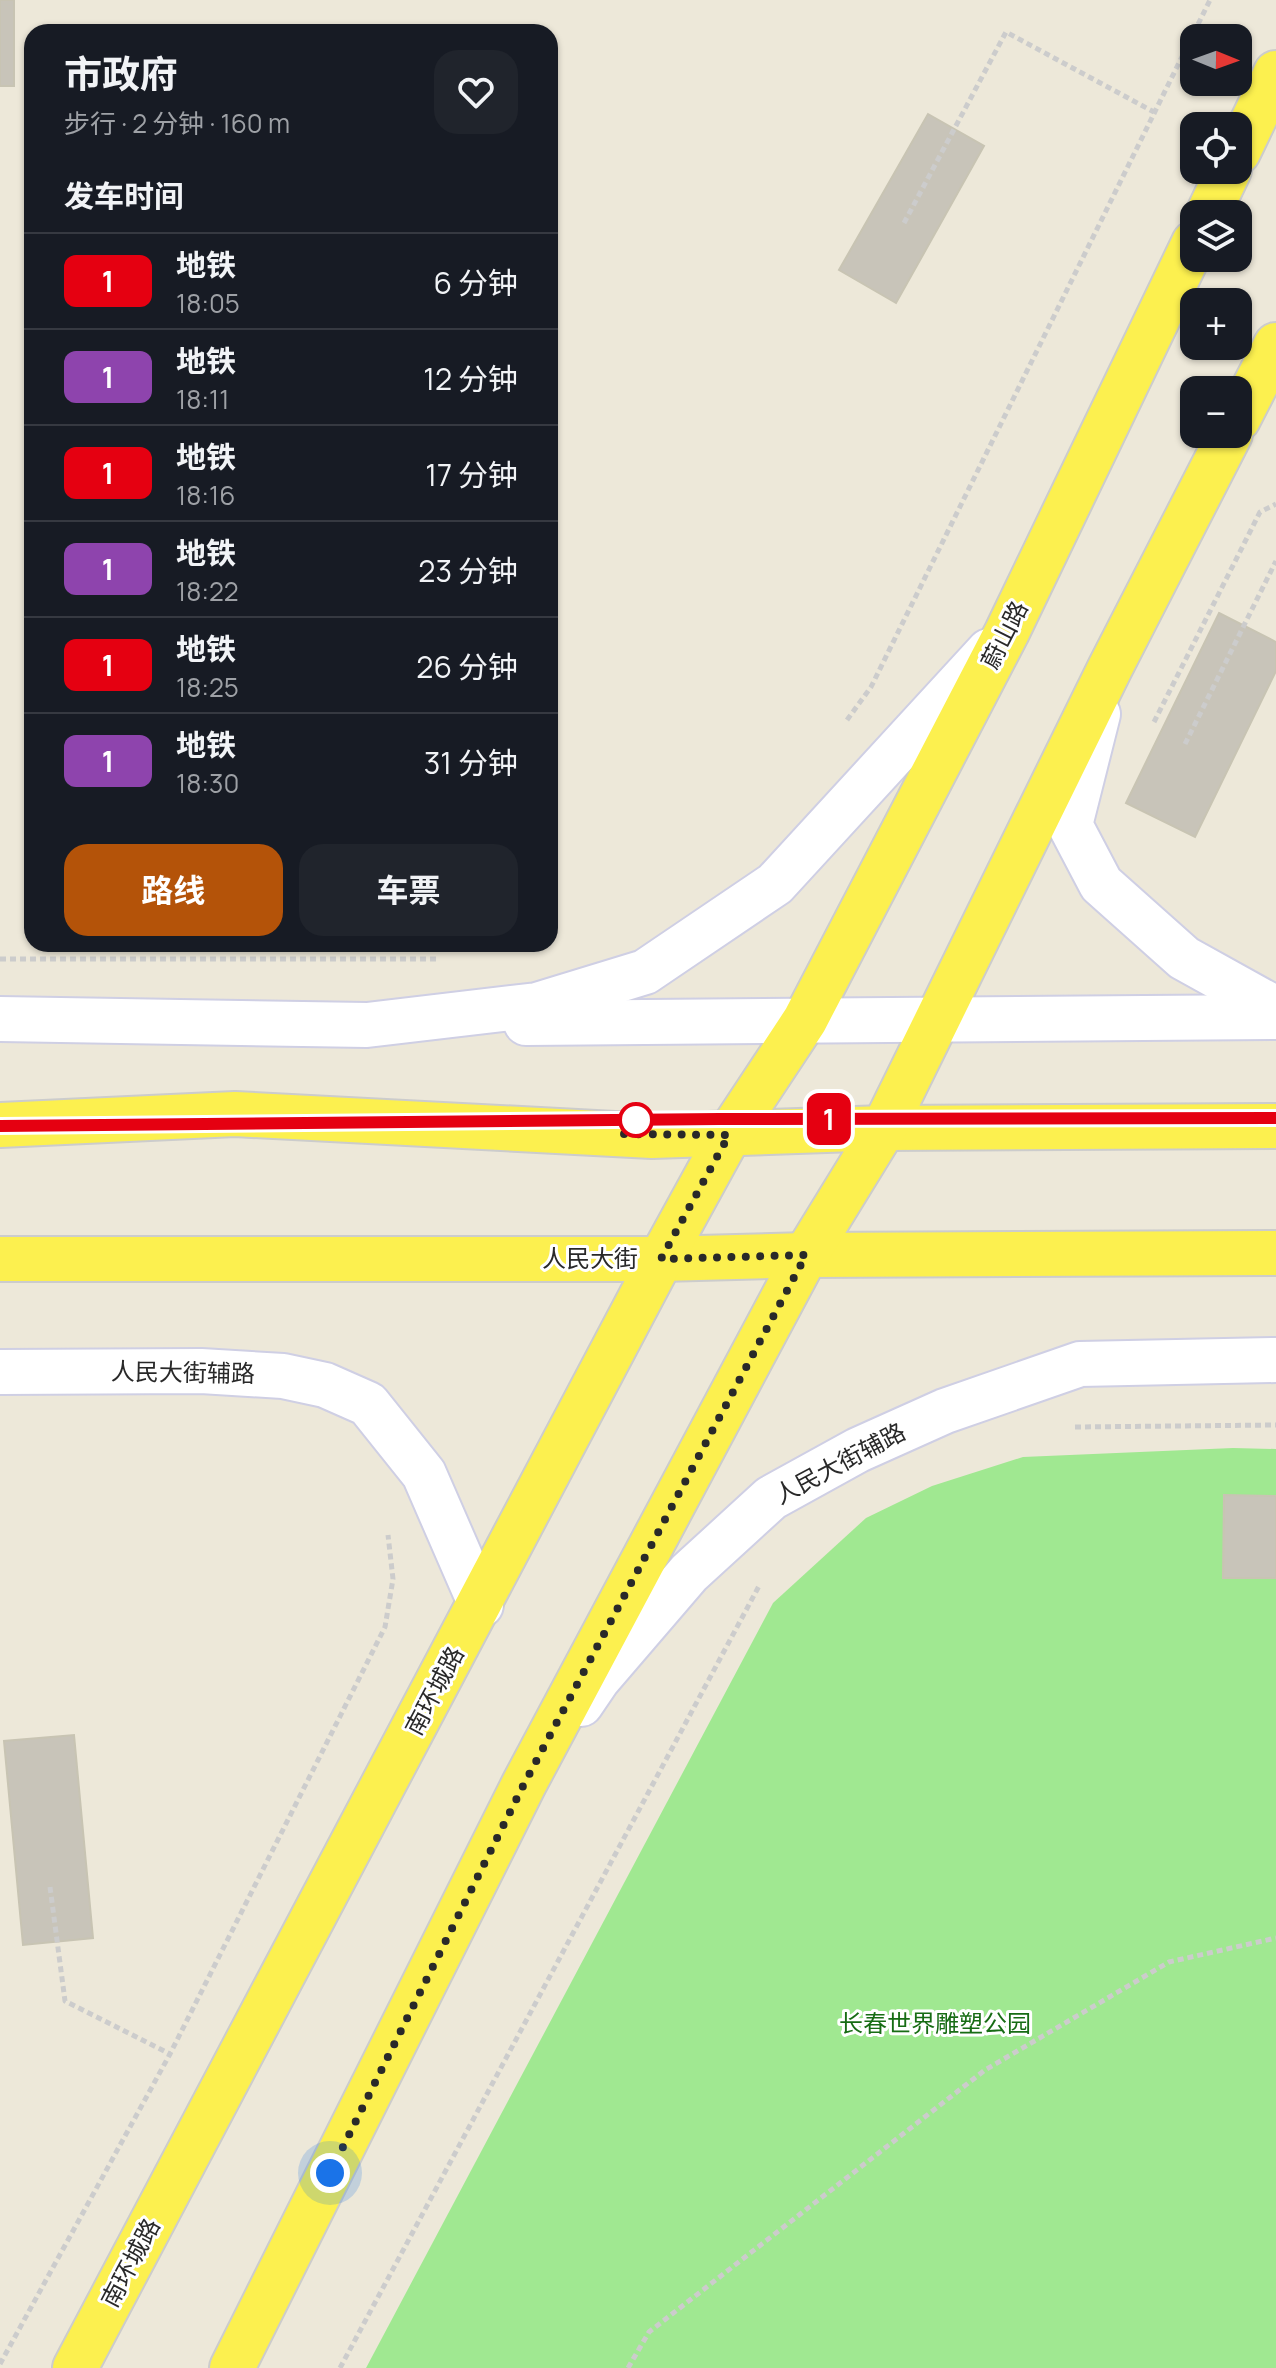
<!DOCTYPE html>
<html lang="zh">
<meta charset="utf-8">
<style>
:root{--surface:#171b24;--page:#20242c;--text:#f1f3f6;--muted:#9ea1a6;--line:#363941;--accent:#b45309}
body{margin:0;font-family:Manrope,"Noto Sans SC",sans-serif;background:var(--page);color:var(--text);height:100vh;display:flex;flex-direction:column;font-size:30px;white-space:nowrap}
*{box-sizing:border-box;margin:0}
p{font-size:26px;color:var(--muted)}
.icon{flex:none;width:44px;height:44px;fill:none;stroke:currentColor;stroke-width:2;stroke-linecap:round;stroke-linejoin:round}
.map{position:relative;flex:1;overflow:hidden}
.panel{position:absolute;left:24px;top:24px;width:534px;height:928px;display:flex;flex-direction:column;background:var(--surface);border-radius:24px;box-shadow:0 2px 6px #0004}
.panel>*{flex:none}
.badge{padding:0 16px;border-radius:12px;font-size:28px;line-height:52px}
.needle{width:52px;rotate:91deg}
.fabs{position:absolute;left:1180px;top:24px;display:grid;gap:16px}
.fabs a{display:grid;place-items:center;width:72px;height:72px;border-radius:16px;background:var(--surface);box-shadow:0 2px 6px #0004;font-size:40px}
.you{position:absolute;width:40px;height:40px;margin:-20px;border:6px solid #fff;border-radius:50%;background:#1a73e8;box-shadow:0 0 0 12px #1a73e833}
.map>.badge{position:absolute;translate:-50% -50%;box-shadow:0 0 0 4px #fff}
h2{padding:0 40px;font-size:30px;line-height:72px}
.round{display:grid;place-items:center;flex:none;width:84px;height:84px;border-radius:24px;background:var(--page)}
.head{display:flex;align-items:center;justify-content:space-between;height:136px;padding:0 40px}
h1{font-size:38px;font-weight:700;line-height:60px}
.button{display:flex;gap:16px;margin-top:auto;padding:16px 40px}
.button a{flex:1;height:92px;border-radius:24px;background:var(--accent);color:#fff;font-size:32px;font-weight:700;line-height:92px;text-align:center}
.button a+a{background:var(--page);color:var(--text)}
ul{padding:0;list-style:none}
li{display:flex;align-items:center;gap:24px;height:96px;padding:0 40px;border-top:2px solid var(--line)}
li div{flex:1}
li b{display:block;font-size:30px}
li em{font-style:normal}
li .badge{min-width:88px;font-weight:700;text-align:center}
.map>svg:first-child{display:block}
.green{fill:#a0e891}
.building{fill:#c8c4b9;stroke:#c8c4b3;stroke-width:2}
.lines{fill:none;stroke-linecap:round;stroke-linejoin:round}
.secondary-casing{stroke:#cfcfe4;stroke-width:48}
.primary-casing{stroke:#ccc;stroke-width:48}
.path{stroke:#ccc;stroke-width:5;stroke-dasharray:6 4;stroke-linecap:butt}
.secondary{stroke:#fff;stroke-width:44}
.primary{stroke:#fcf04f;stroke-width:44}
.line-casing{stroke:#fff;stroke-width:18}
.line{stroke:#e50011;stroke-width:12}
.walk{stroke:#292929;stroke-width:8;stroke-dasharray:0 14.4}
.stop-dot{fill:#fff;stroke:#e50011;stroke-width:4}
.labels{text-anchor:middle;stroke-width:6;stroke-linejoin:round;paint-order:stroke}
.street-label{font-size:24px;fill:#292929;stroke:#fff}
.park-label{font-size:24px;fill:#176c14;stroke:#fff}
</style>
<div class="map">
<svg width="1276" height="2368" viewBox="0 0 1276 2368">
<rect width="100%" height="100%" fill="#ede8d9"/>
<polygon class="green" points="1233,1448 1276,1449 1276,2368 366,2368 773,1603 866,1518 932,1486 1023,1457"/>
<g class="building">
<rect x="0" y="0" width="14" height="86"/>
<polygon points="928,114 984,146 896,303 839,270"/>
<polygon points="1219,613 1276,642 1276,671 1195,837 1126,803"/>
<polygon points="1224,1495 1276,1496 1276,1578 1223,1578"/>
<polygon points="74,1735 93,1938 23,1945 4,1741"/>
</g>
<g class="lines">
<defs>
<g id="secondary">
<polyline points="1098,714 1070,825 1101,884 1184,958 1276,1009"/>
<polyline points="0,1019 367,1025 537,1005 645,972 775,884 989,651"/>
<polyline points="526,1023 1276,1017"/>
<polyline points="0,1372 201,1371 283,1376 325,1385 368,1404 424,1474 481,1605"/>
<polyline points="581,1704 598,1679 689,1573 771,1498 858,1450 945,1411 1080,1364 1276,1360"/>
</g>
<g id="primary">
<polyline points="1238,152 1276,73"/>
<polyline points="1208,214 1229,170"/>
<polyline points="1238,419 1276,345"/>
<polyline points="0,1125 235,1114 652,1136 884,1128 1276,1126"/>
<polyline points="0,1259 661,1259 806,1255 1276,1253"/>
<polyline points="75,2368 661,1259 729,1135 805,1020 1007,632 1194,243"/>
<polyline points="232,2368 524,1784 806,1255 884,1128 1110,668 1230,434"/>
</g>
</defs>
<use href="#secondary" class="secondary-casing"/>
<use href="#primary" class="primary-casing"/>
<g class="path">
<polyline points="904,223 1006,32 1154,112"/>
<polyline points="847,720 871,687 1210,0"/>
<polyline points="1154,722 1260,512 1276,504"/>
<polyline points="1185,744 1276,561"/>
<polyline points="0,959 436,959"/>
<polyline points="1075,1427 1276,1425"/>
<polyline points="50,1887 65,2001 170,2054"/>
<polyline points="0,2364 170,2054 385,1627 393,1579 388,1535"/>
<polyline points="340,2368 759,1586"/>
<polyline points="628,2368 649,2332 985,2070 1169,1962 1276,1938"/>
</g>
<use href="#secondary" class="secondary"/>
<use href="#primary" class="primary"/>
</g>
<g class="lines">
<defs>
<polyline id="line" points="0,1126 719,1119 1276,1118"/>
</defs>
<use href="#line" class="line-casing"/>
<use href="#line" class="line"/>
<polyline class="walk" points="330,2173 524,1784 806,1255 661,1259 729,1135 620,1134 636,1120"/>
</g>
<circle class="stop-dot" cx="636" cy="1120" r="16"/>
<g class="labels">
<g class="street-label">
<text transform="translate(1005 635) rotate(-63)" y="8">蔚山路</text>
<text x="590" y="1267">人民大街</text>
<text transform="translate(183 1373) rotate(1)" y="8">人民大街辅路</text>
<text transform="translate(840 1464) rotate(-28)" y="8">人民大街辅路</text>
<text transform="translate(435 1691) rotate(-62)" y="8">南环城路</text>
<text transform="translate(131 2263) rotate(-62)" y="8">南环城路</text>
</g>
<g class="park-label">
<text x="935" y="2032">长春世界雕塑公园</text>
</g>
</g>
</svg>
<div class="fabs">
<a><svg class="needle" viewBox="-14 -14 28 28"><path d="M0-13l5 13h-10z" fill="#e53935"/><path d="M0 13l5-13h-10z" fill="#9ea1a6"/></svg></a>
<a><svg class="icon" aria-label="locate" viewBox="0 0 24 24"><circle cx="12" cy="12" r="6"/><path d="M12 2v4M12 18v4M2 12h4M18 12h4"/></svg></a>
<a><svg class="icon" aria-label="layers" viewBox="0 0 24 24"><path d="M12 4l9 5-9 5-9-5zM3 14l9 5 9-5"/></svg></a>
<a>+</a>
<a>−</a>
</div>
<div class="you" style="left:330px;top:2173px"></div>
<b class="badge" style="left:829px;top:1119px;background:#e50011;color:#fff">1</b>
<section class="panel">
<div class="head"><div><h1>市政府</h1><p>步行 · 2 分钟 · 160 m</p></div><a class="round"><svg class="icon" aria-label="heart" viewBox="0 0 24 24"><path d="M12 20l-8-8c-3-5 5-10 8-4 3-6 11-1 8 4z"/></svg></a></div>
<h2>发车时间</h2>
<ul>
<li><span class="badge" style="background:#e50011;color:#fff">1</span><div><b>地铁</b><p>18:05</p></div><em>6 分钟</em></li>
<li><span class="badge" style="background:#8e44ad;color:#fff">1</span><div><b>地铁</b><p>18:11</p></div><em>12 分钟</em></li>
<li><span class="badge" style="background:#e50011;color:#fff">1</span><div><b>地铁</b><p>18:16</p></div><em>17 分钟</em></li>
<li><span class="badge" style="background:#8e44ad;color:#fff">1</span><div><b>地铁</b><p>18:22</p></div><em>23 分钟</em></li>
<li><span class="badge" style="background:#e50011;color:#fff">1</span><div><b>地铁</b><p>18:25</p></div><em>26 分钟</em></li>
<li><span class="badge" style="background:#8e44ad;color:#fff">1</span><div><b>地铁</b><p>18:30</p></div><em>31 分钟</em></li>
</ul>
<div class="button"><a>路线</a><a>车票</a></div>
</section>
</div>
